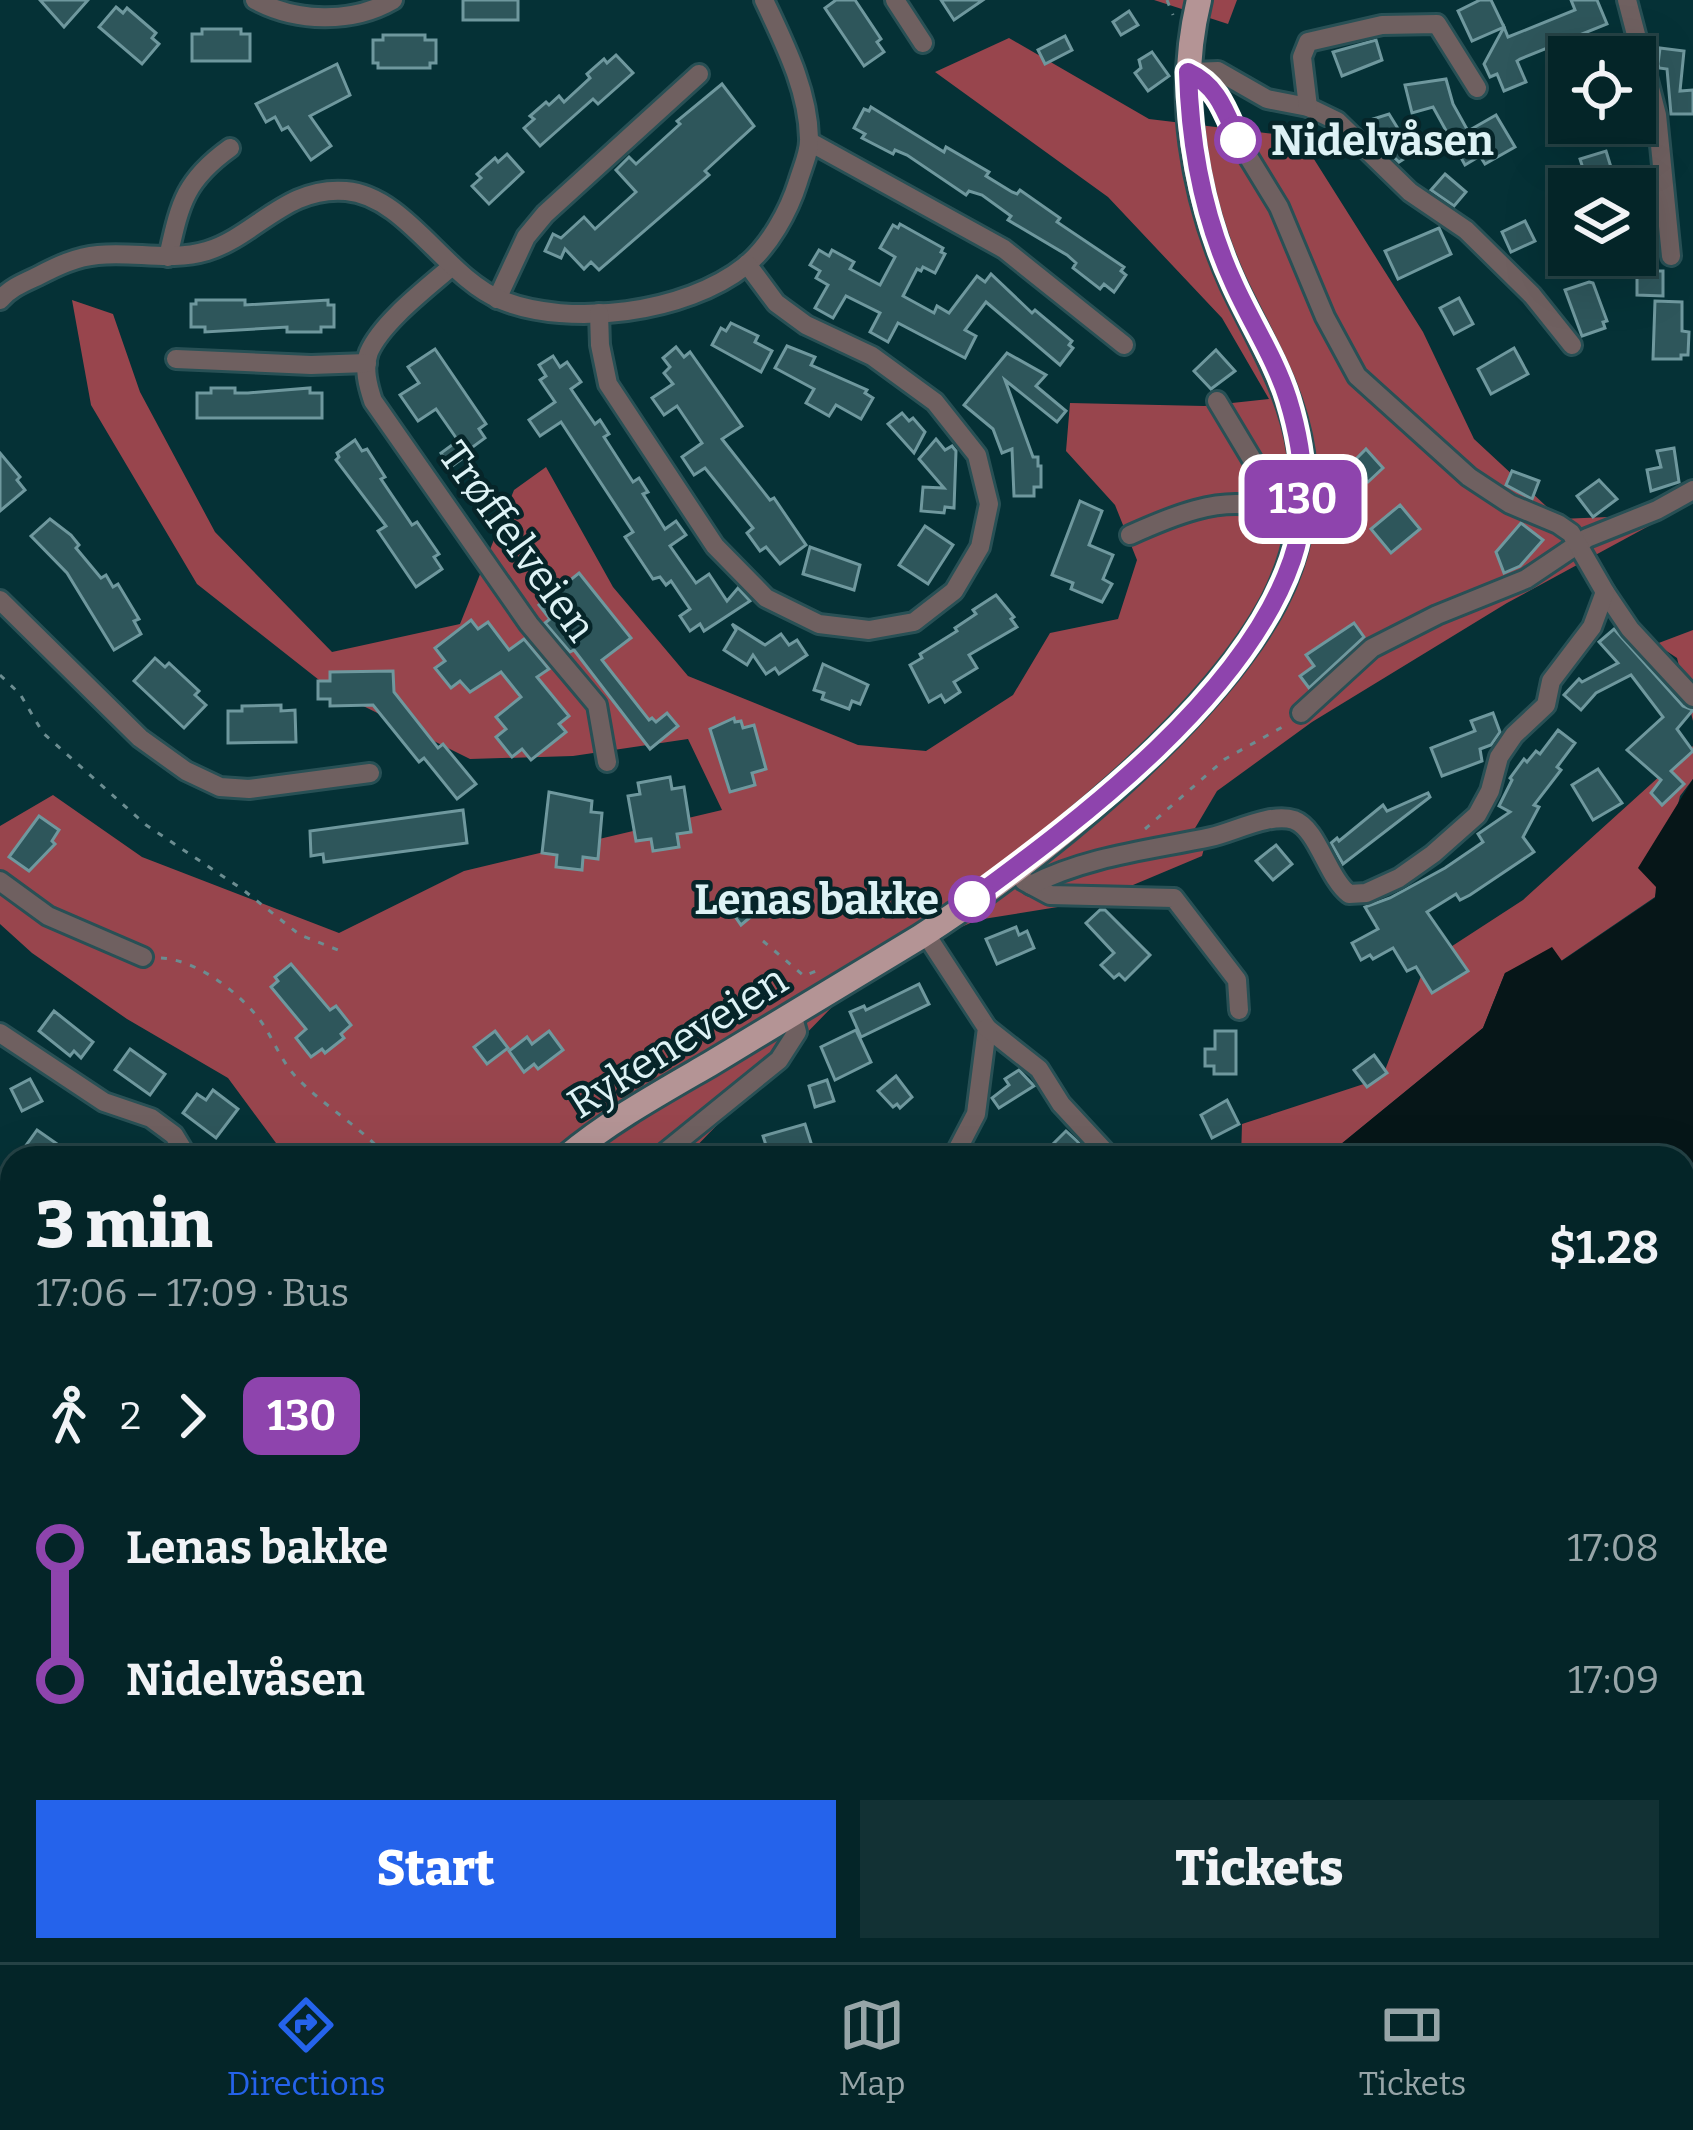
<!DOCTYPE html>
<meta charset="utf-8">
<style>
:root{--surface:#042528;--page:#123134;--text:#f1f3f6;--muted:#97a5a8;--line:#254245;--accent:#2563eb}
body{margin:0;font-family:Bitter,serif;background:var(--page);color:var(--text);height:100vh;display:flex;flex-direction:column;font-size:45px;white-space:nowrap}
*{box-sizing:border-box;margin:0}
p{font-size:39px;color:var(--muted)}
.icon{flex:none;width:66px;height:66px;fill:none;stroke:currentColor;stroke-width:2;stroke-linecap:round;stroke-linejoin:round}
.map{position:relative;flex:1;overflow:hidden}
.drawer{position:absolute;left:0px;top:1146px;width:1695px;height:816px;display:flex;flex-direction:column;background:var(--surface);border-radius:36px 36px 0 0;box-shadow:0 12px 48px #0002,0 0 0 3px var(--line)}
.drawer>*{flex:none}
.badge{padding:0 24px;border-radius:18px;font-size:42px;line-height:78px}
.tools{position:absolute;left:1548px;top:36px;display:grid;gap:24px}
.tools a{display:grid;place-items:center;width:108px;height:108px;border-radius:0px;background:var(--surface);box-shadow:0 12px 48px #0002,0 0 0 3px var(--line);font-size:60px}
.map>.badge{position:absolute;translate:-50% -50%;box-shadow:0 0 0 6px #fff}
.legs{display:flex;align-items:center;gap:18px;height:132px;padding:0 36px;font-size:39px}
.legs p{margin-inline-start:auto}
.overview{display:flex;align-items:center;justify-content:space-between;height:204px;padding:0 36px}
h1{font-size:66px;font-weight:800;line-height:90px}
.primary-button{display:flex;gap:24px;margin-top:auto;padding:24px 36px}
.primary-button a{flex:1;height:138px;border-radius:0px;background:var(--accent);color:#fff;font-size:48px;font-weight:800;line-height:138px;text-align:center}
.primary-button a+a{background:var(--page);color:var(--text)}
ul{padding:0 36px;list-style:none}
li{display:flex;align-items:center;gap:42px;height:132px;font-size:45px}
li i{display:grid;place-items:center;width:18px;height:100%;margin:0 15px;background:currentColor}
li i::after{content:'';width:30px;height:30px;margin:-15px;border:9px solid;border-radius:50%;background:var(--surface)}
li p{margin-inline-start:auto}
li:first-child i{background:linear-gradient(#0000 50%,currentColor 0)}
li:last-child i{background:linear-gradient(currentColor 50%,#0000 0)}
.menu{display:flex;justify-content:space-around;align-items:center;height:168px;border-top:3px solid var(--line);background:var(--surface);font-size:33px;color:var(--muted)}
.menu a{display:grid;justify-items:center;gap:6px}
.menu .current{color:var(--accent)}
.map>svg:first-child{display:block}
.green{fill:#84353e}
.forest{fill:#98454d}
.water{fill:#061618}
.building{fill:#2e565b;stroke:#6f989e;stroke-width:3}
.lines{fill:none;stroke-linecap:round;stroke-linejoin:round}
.minor-casing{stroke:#285055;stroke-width:24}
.major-casing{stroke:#285055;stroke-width:30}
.path{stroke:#6c8d91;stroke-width:3;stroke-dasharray:6 9;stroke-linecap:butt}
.minor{stroke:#6f6060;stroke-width:18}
.major{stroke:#b49495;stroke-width:24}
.line-1-casing{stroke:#fff;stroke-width:27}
.line-1{stroke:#8e44ad;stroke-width:18}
.stop-1-dot{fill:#fff;stroke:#8e44ad;stroke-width:6}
.labels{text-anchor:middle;stroke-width:9;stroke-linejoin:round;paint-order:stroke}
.stop-label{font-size:42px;font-weight:bold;fill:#ddf2f5;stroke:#062529;text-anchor:start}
.street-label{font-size:42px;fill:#ddf2f5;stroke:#062529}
</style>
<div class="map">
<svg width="1693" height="1962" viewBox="0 0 1693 1962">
<rect width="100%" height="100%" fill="#053136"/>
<g class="green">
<polygon points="1683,1368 1693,1387 1693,1568 1683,1562"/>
<polygon points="1204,1950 1444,1950 1437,1962 1225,1962"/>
</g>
<g class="forest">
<polygon points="1154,0 1237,0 1228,24"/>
<polygon points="1009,38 1149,119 1300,137 1423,332 1474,439 1560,519 1632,516 1693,482 1693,502 1507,603 1312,722 1217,791 1191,835 1206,841 1202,856 1095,901 977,920 870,968 685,1158 279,1158 276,1143 228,1078 127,1019 32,953 0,924 0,826 53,795 142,857 339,933 464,871 722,810 688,739 573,756 470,759 333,691 197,584 91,405 72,300 113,314 140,392 215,532 332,652 460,624 514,490 546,467 613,587 688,676 858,745 926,751 1013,695 1050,633 1118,619 1137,560 1115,505 1066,451 1070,403 1204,406 1269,399 1222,318 1108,197 935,72"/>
<polygon points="1693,630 1693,721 1677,658 1656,644"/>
<polygon points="1693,746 1693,779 1680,796 1655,897 1561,961 1505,973 1483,1028 1324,1158 1241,1158 1242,1124 1382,1078 1426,963 1523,900"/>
<polygon points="12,1429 12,1950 50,1950 39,1962 0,1962 0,1434"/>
</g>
<g class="water">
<polygon points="1693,779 1693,1387 1683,1368 1683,1158 1324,1158 1483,1028 1505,973 1552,947 1562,961 1655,898 1656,887 1638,868"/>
<polygon points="238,1950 491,1950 487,1962 228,1962"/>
</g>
<g class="building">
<polygon points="40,0 88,0 64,27"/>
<rect x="463" y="0" width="55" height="20"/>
<polygon points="836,0 855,0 881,39 877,42 884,52 864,66 825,8"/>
<polygon points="941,0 983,0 954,20"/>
<polygon points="1480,0 1491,0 1504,27 1472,41 1458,11"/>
<polygon points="1571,0 1597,0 1607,24 1520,59 1517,61 1526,82 1504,91 1497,74 1490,77 1484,64 1504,27 1508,37 1575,10"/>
<polygon points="116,7 123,13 127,8 156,33 152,38 159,44 142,64 99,27"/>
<polygon points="1129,11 1138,25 1121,35 1113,22"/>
<polygon points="202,29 241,29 241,34 250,34 250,61 192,61 192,34 202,34"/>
<polygon points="383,35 425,35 425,40 436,40 436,63 430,63 430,68 378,68 378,63 373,63 373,40 383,40"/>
<polygon points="1065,36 1072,50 1045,64 1038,50"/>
<polygon points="1376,40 1382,60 1342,76 1333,52"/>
<polygon points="1660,48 1684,51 1680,91 1693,90 1693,114 1671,114 1667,69 1659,68 1658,64"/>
<polygon points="1152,52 1169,76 1148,91 1135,73 1141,68 1139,60"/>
<polygon points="616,55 633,73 598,104 593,99 540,146 524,128 534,119 530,116 546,102 549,105 559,96 564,102 590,78 587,74 604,59 607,63"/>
<polygon points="337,64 350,95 310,116 331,146 311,160 288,127 282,130 275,117 266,122 256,104"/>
<polygon points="1446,79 1453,104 1468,131 1496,115 1515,147 1485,164 1480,156 1465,165 1433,107 1412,113 1405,85"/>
<polygon points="722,84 754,126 705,171 709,175 599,270 591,262 584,269 565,249 561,258 545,251 553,234 561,238 584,217 595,229 636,192 616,170 629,157 636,164 680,124 677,121"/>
<polygon points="871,107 944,152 946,147 989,172 986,176 1012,192 1017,194 1020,190 1060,218 1057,222 1124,267 1121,271 1126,275 1114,292 1104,284 1100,289 1073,268 1076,263 1067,255 1008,220 1011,216 982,195 969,191 966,195 907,155 895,150 893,154 862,138 865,134 854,128 864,109 869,111"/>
<polygon points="1389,114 1413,153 1399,162 1379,143 1367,121"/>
<polygon points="1606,151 1614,177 1588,184 1580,159"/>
<polygon points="507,154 523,172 489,204 472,186 481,178 477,174 495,158 498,162"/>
<polygon points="1445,174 1466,192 1454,206 1431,190"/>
<polygon points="1525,221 1535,241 1511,252 1502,232"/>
<polygon points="900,224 943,248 941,252 945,254 935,273 923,267 921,271 917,269 903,296 934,313 937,306 949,313 977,276 985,282 991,274 1032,313 1035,310 1072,341 1069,345 1073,348 1060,365 986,302 965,330 976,336 965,358 898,323 888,342 870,332 880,313 846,296 833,318 815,308 828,285 816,278 820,271 810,265 819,250 829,256 832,250 854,262 850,269 880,285 895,257 880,248 893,225 898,228"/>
<polygon points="1439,228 1451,254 1398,279 1385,251"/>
<polygon points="1637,271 1663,271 1663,296 1637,295"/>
<polygon points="1589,282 1593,283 1607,321 1603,322 1605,328 1582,336 1565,290"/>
<polygon points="1459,298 1473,324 1454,334 1440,308"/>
<polygon points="196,300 245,300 245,305 328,300 328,305 334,305 334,327 321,327 321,332 287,332 287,327 205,332 205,327 191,327 191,304 196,304"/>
<polygon points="1655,301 1682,302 1682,331 1689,332 1688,355 1681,355 1681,359 1653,359"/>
<polygon points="731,323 758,336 755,342 772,351 761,372 712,345 721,328 726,331"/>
<polygon points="787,346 815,357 811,365 867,390 865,393 873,398 861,419 836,405 829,416 806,403 814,389 775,368"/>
<polygon points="676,347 684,357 690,352 742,426 722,439 770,500 774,498 806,545 780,564 766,547 760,551 747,533 753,528 705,468 694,475 682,457 702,443 677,406 664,415 652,398 673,384 664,373 670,367 663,358"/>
<polygon points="1514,348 1528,374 1491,394 1478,369"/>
<polygon points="435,349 486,424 479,429 485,438 466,452 436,409 418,421 400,395 419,383 408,367"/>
<polygon points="1216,350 1235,371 1211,389 1194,371"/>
<polygon points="1007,353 1046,375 1036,386 1066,411 1057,422 1005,380 1033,457 1038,457 1038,466 1041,466 1041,487 1034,487 1034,496 1014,496 1012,449 1002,453 993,429 964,405"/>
<polygon points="553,356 560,367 567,362 581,382 571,389 595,424 600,420 609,434 604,437 633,482 639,478 648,492 643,494 665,529 676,521 686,535 670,546 696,583 709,574 727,601 738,588 750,601 704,631 700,624 690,631 680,616 690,609 671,581 666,585 660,577 653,579 625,537 633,532 561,422 540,436 529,420 555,402 540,380 546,376 539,365"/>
<polygon points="211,388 235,388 235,393 248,393 310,388 310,393 322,393 322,418 197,418 197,393 211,393"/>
<polygon points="902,413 909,421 913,418 925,432 914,453 888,424"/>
<polygon points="936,439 945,450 952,446 956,451 954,508 945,507 944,513 921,511 923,487 944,488 919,459"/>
<polygon points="355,440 362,451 367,449 385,477 381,479 412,525 417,522 439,554 434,557 442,569 416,587 378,531 386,526 336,460 339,457 337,453"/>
<polygon points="456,442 466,456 451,467 441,453"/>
<polygon points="1674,448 1679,482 1651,491 1647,470 1661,467 1657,451"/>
<polygon points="1366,449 1383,468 1368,482 1351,464"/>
<polygon points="0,453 20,477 17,480 25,490 0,511"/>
<polygon points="1512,471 1539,481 1532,499 1506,485"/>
<polygon points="1599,480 1617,499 1593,517 1577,496"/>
<polygon points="1080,501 1102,511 1089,545 1113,555 1103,579 1112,584 1102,602 1071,589 1073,583 1052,575"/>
<polygon points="1400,505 1420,529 1391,553 1371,529"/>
<polygon points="50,519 71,535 79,545 76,548 101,578 106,575 113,587 118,584 139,619 134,621 141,634 114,650 67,573 31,536"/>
<polygon points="1521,523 1543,540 1520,566 1504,573 1496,552"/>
<polygon points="925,526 953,545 928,584 899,565"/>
<polygon points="810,547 860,565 854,590 803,574"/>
<polygon points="579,573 631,638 602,660 649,720 652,718 656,722 667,713 678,726 650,749 574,650 570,652 545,623 550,619 539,605"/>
<polygon points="996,595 1014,617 1011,619 1017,627 969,655 977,668 954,682 960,692 945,702 941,695 929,702 910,665 922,658 920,654 957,631 955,628 976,614 973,610"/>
<polygon points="471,620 478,629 488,622 509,650 524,639 549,669 537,677 569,716 559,724 566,732 531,760 522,749 512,757 496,737 506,729 496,717 521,697 501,672 470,692 460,681 451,688 435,668 445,661 435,648"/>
<polygon points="1354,623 1364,637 1309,688 1300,676 1314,666 1306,655"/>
<polygon points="732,624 765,645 781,634 789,645 797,640 807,655 779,674 775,668 766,674 753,655 747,665 724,650 736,630"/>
<polygon points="1614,629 1683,706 1693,710 1677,729 1693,751 1671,771 1684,784 1662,805 1651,793 1661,780 1627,750 1663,717 1631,675 1596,693 1581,710 1564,695 1579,679 1582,682 1618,663 1599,642"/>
<polygon points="155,658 165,667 169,663 199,691 195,695 206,705 184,728 134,681"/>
<polygon points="823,664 868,685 860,704 852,701 849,709 822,699 824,693 814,690"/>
<polygon points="393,671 394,692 438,748 443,744 476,784 457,799 424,758 419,762 373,705 330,706 330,699 318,699 318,681 330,681 330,672"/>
<polygon points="281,705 281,711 295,710 296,742 228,743 228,711 242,711 242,706"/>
<polygon points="1493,713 1500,732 1491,745 1480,749 1482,761 1442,776 1431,748 1475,731 1471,721"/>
<polygon points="734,718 735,722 741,721 743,728 754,725 766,769 752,773 755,785 730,792 710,729"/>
<polygon points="1558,730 1575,743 1557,767 1561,770 1534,805 1539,807 1523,837 1534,852 1470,895 1460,900 1456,894 1427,912 1468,971 1432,993 1416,967 1407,971 1393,948 1373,959 1370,955 1361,960 1352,943 1378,929 1365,907 1390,898 1445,868 1483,842 1478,834 1510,812 1499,806 1512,780 1510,778 1524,759 1527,762 1536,751 1540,754"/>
<polygon points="1598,769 1622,803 1593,820 1572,785"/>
<polygon points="670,777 672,789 684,787 691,832 677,834 679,847 653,851 651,839 636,841 628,796 640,794 638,783"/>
<polygon points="549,792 592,801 591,812 602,813 598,859 583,857 582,870 556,867 557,855 542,853"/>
<polygon points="1428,793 1430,797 1343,864 1331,843 1337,838 1339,841 1383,805 1387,811"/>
<polygon points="463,810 467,843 324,862 323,854 311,856 310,831"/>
<polygon points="39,816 59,830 52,841 55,844 29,871 9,857"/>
<polygon points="1276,845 1292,864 1273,880 1256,861"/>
<polygon points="749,890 752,895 757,891 766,904 741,925 727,905"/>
<polygon points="1100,910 1105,910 1150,955 1125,980 1119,974 1114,978 1101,965 1114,953 1086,923"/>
<polygon points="1016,927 1019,935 1027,931 1034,948 997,964 986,939"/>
<polygon points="291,964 330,1010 336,1006 351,1025 341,1034 344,1038 325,1053 322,1049 311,1057 296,1038 306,1029 271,987 278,981 275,977"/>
<polygon points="919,984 929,1004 861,1037 850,1012 864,1006 866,1010"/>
<polygon points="54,1011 93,1042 81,1058 74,1051 70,1056 39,1031"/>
<polygon points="856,1030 871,1062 835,1080 821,1047"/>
<polygon points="495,1031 508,1048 487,1064 474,1047"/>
<polygon points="549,1031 563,1050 538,1069 534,1064 524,1072 509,1051 527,1037 532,1044"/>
<polygon points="1215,1031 1236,1031 1236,1074 1214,1074 1214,1066 1205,1066 1205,1049 1215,1049"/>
<polygon points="130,1049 165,1074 150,1095 115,1070"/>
<polygon points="1374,1055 1387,1073 1367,1087 1354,1070"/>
<polygon points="1019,1070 1034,1086 999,1108 992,1098 1009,1085 1005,1079"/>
<polygon points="896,1076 912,1097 900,1108 897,1104 893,1107 878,1091"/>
<polygon points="30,1079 42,1101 22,1111 11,1089"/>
<polygon points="827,1080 834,1101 815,1107 809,1086"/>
<polygon points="213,1090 238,1109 216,1138 183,1113 197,1094 206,1100"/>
<polygon points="1227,1100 1239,1124 1212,1138 1201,1115"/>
<polygon points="805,1124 812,1146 770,1158 763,1136"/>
<polygon points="37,1130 63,1148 56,1158 17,1158"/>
<polygon points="1066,1131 1077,1141 1093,1158 1067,1158 1053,1144"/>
</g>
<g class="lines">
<defs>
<g id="minor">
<path d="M255,0C296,22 352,24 393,0"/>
<polyline points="895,0 923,43"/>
<polyline points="1627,0 1657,115 1671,256"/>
<polyline points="1193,72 1218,71 1267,99 1308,107 1337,121 1410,192 1466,230 1532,295 1572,345"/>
<polyline points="1308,107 1302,57 1308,42 1382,25 1437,24 1477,88"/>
<polyline points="810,142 1004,249 1124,345"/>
<path d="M168,257C180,204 184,181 230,148"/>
<path d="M451,267C427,288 382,322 369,352C363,368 368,386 373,401L529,624L597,705L607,762"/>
<polyline points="497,299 526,237 545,214 699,74"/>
<path d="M0,300C10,288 23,283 38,276C57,266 76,257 98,255C134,251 170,262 207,251C256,236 286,186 346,191C406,196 445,277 501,300C570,328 686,313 745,266C769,247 789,211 798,182C802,168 810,152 809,138C808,89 784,43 764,0"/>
<polyline points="599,313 600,345 608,384 715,546 766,598 819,624 869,630 914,622 954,591 980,547 989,504 977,455 935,402 872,356 806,325 776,303 747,264"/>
<polyline points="176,359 311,365 367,363"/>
<polyline points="1217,401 1253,461 1267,508"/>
<path d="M1130,535C1170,517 1220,495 1264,508C1278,512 1285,521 1301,522"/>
<polyline points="1605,592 1630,629 1693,697"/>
<polyline points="0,600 140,738 186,771 220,787 249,789 370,773"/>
<polyline points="1301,713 1372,648 1437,615 1526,579 1587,538 1657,510 1693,490"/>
<polyline points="0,881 48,916 143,957"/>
<polyline points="1024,881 1050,895 1174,898 1237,980 1239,1010"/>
<path d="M1031,885C1088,856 1150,850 1211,837C1234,832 1271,812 1294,820C1318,829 1327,877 1349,894L1366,893L1399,878L1433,854L1477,815L1490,791L1499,757L1514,735L1546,705L1551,681L1592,627L1605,592L1571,533L1558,524L1510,504L1469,477L1357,376L1325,317L1279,207L1238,140L1219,97L1205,80L1188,72"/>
<polyline points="925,933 987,1028 976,1114 953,1158"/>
<polyline points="987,1028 1039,1069 1061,1104 1111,1158"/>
<polyline points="0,1033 104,1102 151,1118 174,1135 188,1158"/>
<polyline points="658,1158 779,1060 797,1032 792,1014"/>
<polyline points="0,1205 12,1210"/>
<polyline points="1683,1598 1693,1604"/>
<polyline points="0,1804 12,1815"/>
<polyline points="1683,1923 1693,1927"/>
<polyline points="164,1950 188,1962"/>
<polyline points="23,1962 30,1950"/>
</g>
<g id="major">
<path d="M565,1158C609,1121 660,1093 710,1064C780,1022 850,980 920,937C1035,864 1211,721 1274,602C1298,556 1308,502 1301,452C1292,390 1259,339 1233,284C1193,196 1176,93 1199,0"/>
<polyline points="0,1683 12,1678"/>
<polyline points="1615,1950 1637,1962"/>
</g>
</defs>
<use href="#minor" class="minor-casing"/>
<use href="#major" class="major-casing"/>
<g class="path">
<polyline points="1167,0 1173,15"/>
<polyline points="0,675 20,694 43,733 146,825 242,889 300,935 343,952"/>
<polyline points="1145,829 1225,759 1286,725"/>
<polyline points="763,941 804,976 823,968"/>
<path d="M161,958C196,960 234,989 256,1015C272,1034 279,1059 297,1078C325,1107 361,1127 388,1158"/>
<polyline points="0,1709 12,1704"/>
</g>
<use href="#minor" class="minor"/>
<use href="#major" class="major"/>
</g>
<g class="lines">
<defs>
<path id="line-1" d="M972,899C1084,817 1246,694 1292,560C1310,507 1304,451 1288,399C1275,358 1251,322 1234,284C1203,217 1190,145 1188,72C1218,86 1225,111 1238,140"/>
</defs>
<use href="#line-1" class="line-1-casing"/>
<use href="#line-1" class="line-1"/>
</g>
<g class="stop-1-dot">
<circle cx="1238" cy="140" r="21"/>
<circle cx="972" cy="899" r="21"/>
</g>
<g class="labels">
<g class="stop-label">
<text x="1271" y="155">Nidelvåsen</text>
<text x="939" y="914" text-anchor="end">Lenas bakke</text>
</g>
<g class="street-label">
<text transform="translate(518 541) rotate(54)" y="15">Trøffelveien</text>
<text transform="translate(677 1041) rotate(-32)" y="15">Rykeneveien</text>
</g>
</g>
</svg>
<div class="tools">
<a><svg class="icon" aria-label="locate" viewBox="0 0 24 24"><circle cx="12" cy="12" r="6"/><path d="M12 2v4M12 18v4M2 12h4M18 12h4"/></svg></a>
<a><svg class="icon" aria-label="layers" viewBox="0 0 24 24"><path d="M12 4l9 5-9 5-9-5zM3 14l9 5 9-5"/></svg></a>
</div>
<b class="badge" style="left:1303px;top:499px;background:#8e44ad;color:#fff">130</b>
<section class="drawer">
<div class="overview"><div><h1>3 min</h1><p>17:06 – 17:09 · Bus</p></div><b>$1.28</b></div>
<div class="legs"><svg class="icon" aria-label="walk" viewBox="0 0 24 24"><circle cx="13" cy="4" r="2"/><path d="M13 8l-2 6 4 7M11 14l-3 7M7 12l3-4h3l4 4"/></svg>2<svg class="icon" aria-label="forward" viewBox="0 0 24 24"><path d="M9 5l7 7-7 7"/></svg><b class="badge" style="background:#8e44ad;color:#fff">130</b></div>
<ul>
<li><i style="color:#8e44ad"></i><b>Lenas bakke</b><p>17:08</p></li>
<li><i style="color:#8e44ad"></i><b>Nidelvåsen</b><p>17:09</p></li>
</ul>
<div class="primary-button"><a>Start</a><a>Tickets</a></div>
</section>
</div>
<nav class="menu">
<a class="current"><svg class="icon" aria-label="directions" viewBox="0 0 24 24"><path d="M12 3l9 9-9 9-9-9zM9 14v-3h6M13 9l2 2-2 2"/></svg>Directions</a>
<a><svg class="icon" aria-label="map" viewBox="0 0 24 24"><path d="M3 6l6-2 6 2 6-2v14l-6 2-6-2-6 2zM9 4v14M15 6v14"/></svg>Map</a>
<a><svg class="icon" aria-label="tickets" viewBox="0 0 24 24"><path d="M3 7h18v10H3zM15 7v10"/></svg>Tickets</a>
</nav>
